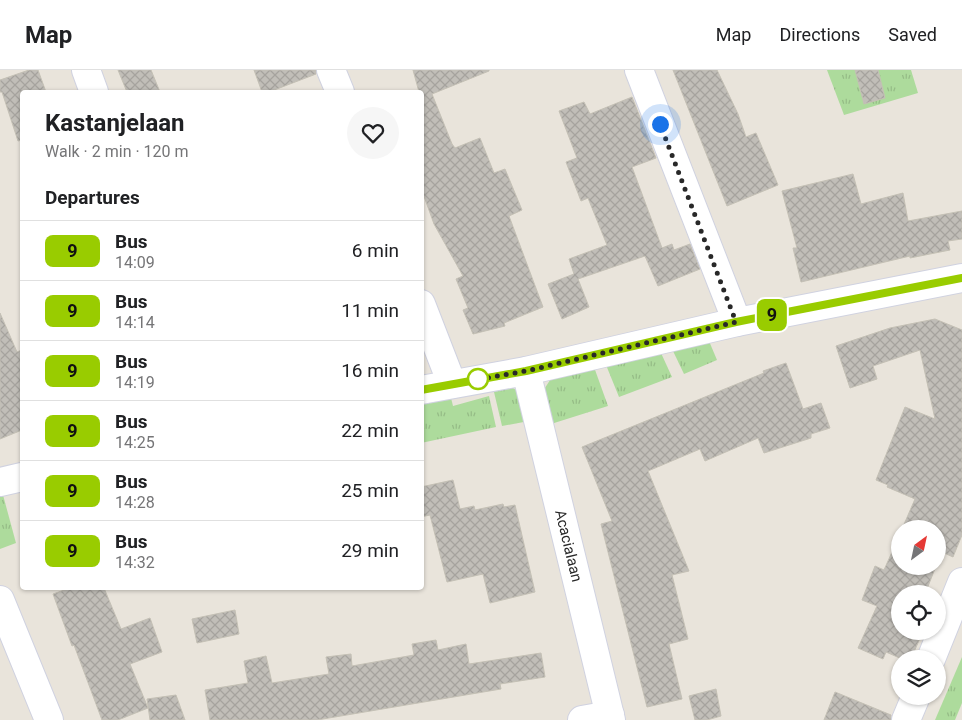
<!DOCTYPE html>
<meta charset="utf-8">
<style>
:root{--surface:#fff;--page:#f6f6f6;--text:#202124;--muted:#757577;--line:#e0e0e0}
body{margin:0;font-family:Roboto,sans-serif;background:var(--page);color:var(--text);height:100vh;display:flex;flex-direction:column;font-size:19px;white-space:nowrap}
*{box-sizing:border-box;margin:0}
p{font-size:16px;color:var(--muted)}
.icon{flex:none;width:28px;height:28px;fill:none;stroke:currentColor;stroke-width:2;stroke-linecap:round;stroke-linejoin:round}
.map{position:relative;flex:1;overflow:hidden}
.panel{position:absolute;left:20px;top:20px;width:404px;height:500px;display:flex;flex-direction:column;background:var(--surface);border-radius:5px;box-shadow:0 1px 4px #0004}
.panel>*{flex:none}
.badge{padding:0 10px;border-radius:8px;font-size:18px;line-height:32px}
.needle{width:32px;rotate:33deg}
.controls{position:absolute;left:891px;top:450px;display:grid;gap:10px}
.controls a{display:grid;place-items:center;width:55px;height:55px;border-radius:50%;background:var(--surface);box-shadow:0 1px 4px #0004;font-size:25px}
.you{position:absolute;width:25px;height:25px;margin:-12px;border:4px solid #fff;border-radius:50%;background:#1a73e8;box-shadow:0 0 0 8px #1a73e833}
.map>.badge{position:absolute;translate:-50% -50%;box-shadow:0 0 0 2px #fff}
h2{padding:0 25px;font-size:19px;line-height:45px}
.round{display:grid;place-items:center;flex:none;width:52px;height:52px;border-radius:26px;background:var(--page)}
.overview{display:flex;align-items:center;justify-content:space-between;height:85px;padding:0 25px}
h1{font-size:24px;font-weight:700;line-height:38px}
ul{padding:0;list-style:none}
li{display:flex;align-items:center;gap:15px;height:60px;padding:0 25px;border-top:1px solid var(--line)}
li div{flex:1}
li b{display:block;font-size:19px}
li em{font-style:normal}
li .badge{min-width:55px;font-weight:700;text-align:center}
header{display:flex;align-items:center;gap:30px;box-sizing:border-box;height:70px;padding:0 25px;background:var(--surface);border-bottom:1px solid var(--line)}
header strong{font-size:24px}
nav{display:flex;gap:28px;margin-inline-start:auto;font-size:18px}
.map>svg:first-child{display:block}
.grass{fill:url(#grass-tufts)}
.building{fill:url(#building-cross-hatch);stroke:#c4c0b5}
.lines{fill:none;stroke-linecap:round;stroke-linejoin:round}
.minor-casing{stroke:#d0d2e0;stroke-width:30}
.minor{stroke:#fff;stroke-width:28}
.line-casing{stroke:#fff;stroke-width:11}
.line{stroke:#9c0;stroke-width:8}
.walk{stroke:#282828;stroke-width:5;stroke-dasharray:0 9}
.stop-dot{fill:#fff;stroke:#9c0;stroke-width:2.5}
.labels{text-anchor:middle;stroke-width:5;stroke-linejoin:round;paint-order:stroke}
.street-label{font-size:15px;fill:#282828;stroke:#fff}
</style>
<header>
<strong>Map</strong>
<nav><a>Map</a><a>Directions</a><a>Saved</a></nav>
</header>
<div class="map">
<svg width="962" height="650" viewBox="0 0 962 650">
<defs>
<pattern id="grass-tufts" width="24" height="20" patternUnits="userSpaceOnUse" patternTransform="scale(1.25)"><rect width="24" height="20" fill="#addb9c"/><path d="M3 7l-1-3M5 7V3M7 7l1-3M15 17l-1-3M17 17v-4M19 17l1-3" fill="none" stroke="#95bc86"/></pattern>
<pattern id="building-cross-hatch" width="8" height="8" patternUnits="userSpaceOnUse" patternTransform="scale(1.25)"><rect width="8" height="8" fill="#c1beb8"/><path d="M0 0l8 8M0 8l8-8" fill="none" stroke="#a6a39e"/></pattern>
</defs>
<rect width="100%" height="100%" fill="#e9e4db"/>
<g class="grass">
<polygon points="827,0 911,0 918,23 844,45"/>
<polygon points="709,271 717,290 684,304 673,281"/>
<polygon points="661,283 672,307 619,327 606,295"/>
<polygon points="594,297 608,336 551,354 543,321 552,307"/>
<polygon points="507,314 522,324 529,351 502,356 494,322 498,320 497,316"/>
<polygon points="489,326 496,357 421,373 421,335 451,328 453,336"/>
<polygon points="3,425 16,473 0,479 0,426"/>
<polygon points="962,587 962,633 955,650 935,650"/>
</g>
<g class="building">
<polygon points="29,0 38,0 46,22 22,22 22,70 18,71 2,22 0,22 0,10"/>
<polygon points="118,0 151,0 160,22 127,22"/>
<polygon points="254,0 316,0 316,4 269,22 262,22"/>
<polygon points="413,0 489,0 489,1 432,24 452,74 455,78 480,68 494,103 505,99 522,140 509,146 543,237 504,253 505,256 473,264 463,240 468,238 456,209 463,206 434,154 421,118 421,22 419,22"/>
<polygon points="673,0 717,0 738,44 746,67 756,63 778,115 727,136"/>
<polygon points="855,0 878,0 885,28 864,34"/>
<polygon points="632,27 656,88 632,97 662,178 672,174 674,180 690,174 700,199 658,216 645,186 578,209 589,237 562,249 548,214 574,204 569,189 607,175 588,128 581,131 566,92 577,88 559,41 584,32 590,44"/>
<polygon points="853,104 861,134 903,123 908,151 962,141 962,169 948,171 950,180 910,188 910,186 801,212 793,178 797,178 782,121"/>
<polygon points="0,243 17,282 22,280 22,360 0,369"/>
<polygon points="935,249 962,260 962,465 953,487 942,482 938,493 938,459 902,459 915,429 887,417 888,415 876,410 905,337 935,349 920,280 873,296 877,309 850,318 836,276 890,258"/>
<polygon points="786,293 803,339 821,333 830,358 811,364 811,368 764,383 758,368 705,391 700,379 648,401 689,501 672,505 688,569 669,574 682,629 647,637 601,454 612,451 582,377 764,303 763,301"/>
<polygon points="453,410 460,439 474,436 475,440 503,434 504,437 515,435 535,522 490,533 483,504 447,512 430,445 421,447 421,417"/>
<polygon points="900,464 900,496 936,496 925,524 900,524 900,561 923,561 911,589 902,589 886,582 883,589 858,578 877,536 862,530 875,496 884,500"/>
<polygon points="70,518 104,518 121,559 150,548 162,582 130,594 148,638 118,650 102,650 74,575 72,576 53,524"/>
<polygon points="235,540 239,564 197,573 192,549"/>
<polygon points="436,570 438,580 466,574 469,594 541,583 545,607 500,614 501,619 317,650 210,650 205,620 248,613 244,591 266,586 272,613 329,604 326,587 351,584 352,596 414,585 412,574"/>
<polygon points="716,619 721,646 707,650 695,650 689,626"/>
<polygon points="835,622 891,645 891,650 824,650"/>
<polygon points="176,625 185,650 150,650 147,629"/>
</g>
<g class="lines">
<defs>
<g id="minor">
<polyline points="86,0 94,22"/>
<polyline points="331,0 340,22"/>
<polyline points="639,0 737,252"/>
<polyline points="421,234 452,314"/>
<path id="s1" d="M526,301L611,650"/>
<polyline points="421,320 526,301 737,252 962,208"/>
<polyline points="0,412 22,407"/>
<polyline points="0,530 49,650"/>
<polyline points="931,589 962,512"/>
<polyline points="582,650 610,645"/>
<polyline points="906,650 916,626"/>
</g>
</defs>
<use href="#minor" class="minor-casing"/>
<use href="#minor" class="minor"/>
</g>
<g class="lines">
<defs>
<polyline id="line" points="421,320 526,301 736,252 962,208"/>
</defs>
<use href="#line" class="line-casing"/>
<use href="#line" class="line"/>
<polyline class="walk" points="478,309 470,311 526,301 736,252 660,54"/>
</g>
<circle class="stop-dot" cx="478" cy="309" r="10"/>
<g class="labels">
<g class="street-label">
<text dy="5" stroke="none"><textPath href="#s1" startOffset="180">Acacialaan</textPath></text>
</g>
</g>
</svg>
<div class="controls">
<a><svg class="needle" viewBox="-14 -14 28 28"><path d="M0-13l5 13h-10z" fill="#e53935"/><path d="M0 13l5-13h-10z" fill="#757577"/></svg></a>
<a><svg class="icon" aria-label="locate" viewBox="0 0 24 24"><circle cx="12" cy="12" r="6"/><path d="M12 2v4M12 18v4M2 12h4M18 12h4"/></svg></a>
<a><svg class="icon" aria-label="layers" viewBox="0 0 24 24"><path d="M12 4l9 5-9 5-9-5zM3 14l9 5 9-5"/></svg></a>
</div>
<div class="you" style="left:660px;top:54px"></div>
<b class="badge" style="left:772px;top:245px;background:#9c0;color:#111">9</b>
<section class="panel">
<div class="overview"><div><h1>Kastanjelaan</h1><p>Walk · 2 min · 120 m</p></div><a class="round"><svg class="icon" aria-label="heart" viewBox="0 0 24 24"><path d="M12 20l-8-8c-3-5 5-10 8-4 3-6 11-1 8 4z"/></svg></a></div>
<h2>Departures</h2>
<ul>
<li><span class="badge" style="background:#9c0;color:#111">9</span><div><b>Bus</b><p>14:09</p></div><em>6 min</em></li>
<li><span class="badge" style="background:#9c0;color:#111">9</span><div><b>Bus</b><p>14:14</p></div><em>11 min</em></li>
<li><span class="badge" style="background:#9c0;color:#111">9</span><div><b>Bus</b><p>14:19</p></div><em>16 min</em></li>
<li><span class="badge" style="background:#9c0;color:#111">9</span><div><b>Bus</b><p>14:25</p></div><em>22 min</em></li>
<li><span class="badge" style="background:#9c0;color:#111">9</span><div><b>Bus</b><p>14:28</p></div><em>25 min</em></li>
<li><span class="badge" style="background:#9c0;color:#111">9</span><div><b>Bus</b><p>14:32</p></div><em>29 min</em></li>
</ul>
</section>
</div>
